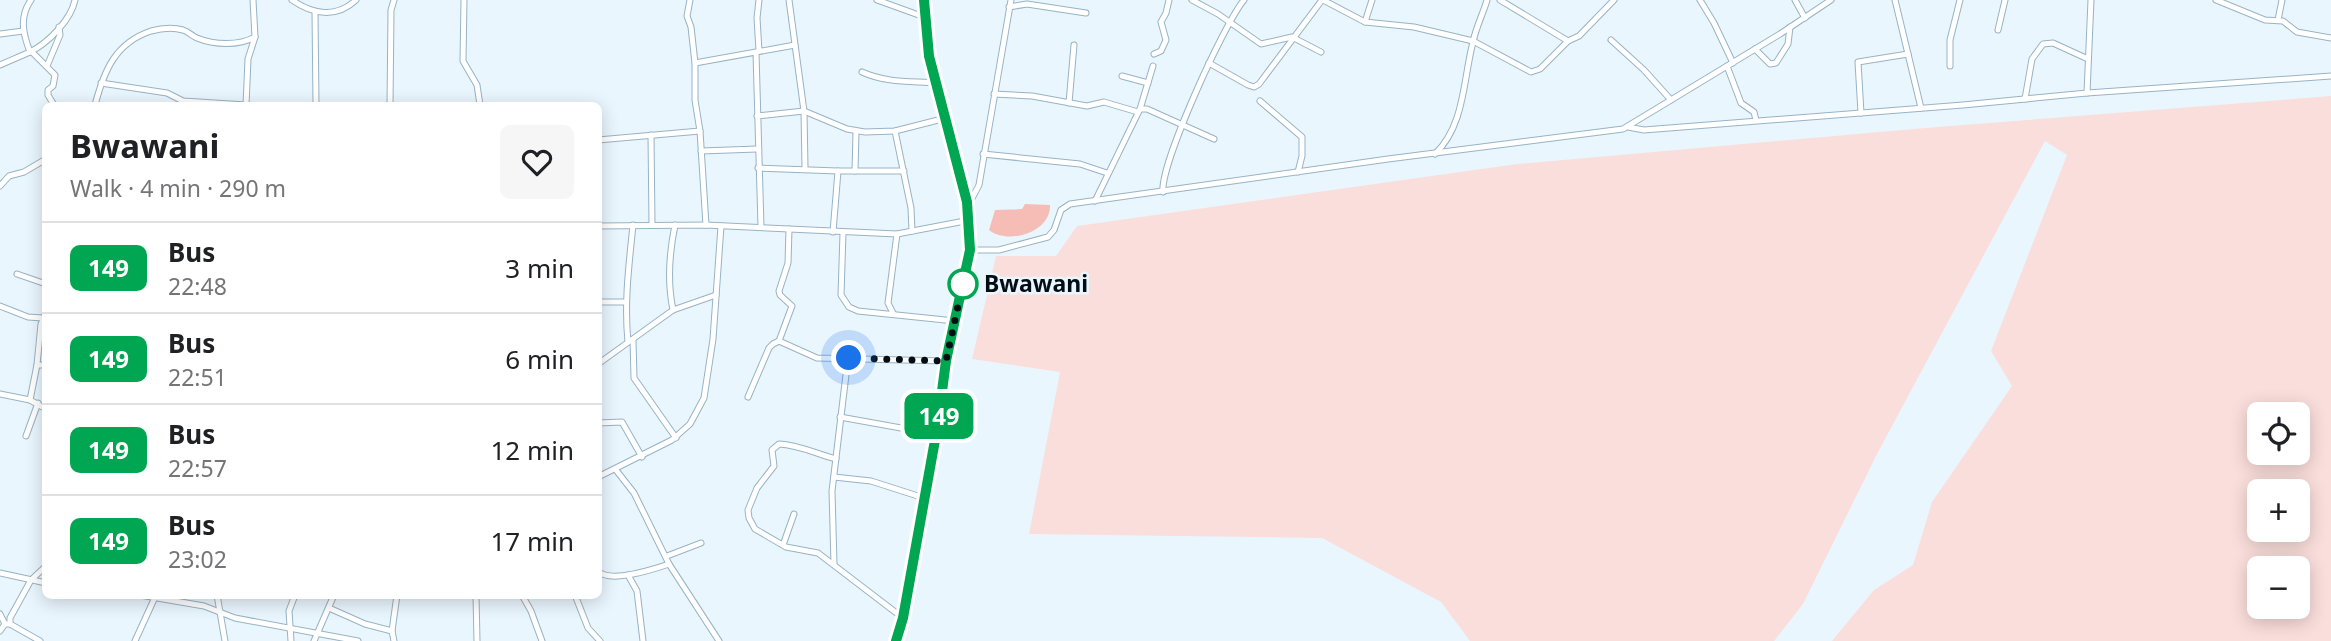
<!DOCTYPE html>
<meta charset="utf-8">
<style>
:root{--surface:#fff;--page:#f6f6f6;--text:#202124;--muted:#757577;--line:#e0e0e0}
body{margin:0;font-family:"Noto Sans",sans-serif;background:var(--page);color:var(--text);height:100vh;display:flex;flex-direction:column;font-size:26px;white-space:nowrap}
*{box-sizing:border-box;margin:0}
p{font-size:23px;color:var(--muted)}
.icon{flex:none;width:38px;height:38px;fill:none;stroke:currentColor;stroke-width:2;stroke-linecap:round;stroke-linejoin:round}
.map{position:relative;flex:1;overflow:hidden}
.side{position:absolute;left:42px;top:102px;width:560px;height:497px;display:flex;flex-direction:column;background:var(--surface);border-radius:10px;box-shadow:0 4px 18px #0003}
.side>*{flex:none}
.badge{padding:0 14px;border-radius:10px;font-size:24px;line-height:46px}
.tools{position:absolute;left:2247px;top:402px;display:grid;gap:14px}
.tools a{display:grid;place-items:center;width:63px;height:63px;border-radius:10px;background:var(--surface);box-shadow:0 4px 18px #0003;font-size:35px}
.you{position:absolute;width:35px;height:35px;margin:-18px;border:5px solid #fff;border-radius:50%;background:#1a73e8;box-shadow:0 0 0 10px #1a73e833}
.map>.badge{position:absolute;translate:-50% -50%;box-shadow:0 0 0 4px #fff}
.round{display:grid;place-items:center;flex:none;width:74px;height:74px;border-radius:10px;background:var(--page)}
.overview{display:flex;align-items:center;justify-content:space-between;height:119px;padding:0 28px}
h1{font-size:33px;font-weight:700;line-height:52px}
ul{padding:0;list-style:none}
li{display:flex;align-items:center;gap:21px;height:91px;padding:0 28px;border-top:2px solid var(--line)}
li div{flex:1}
li b{display:block;font-size:26px}
li em{font-style:normal}
li .badge{min-width:77px;font-weight:700;text-align:center}
.map>svg:first-child{display:block}
.green{fill:#fadedb;fill-rule:evenodd}
.water{fill:#f6bdb7}
.lines{fill:none;stroke-linecap:round;stroke-linejoin:round}
.minor-casing{stroke:#97b3c6;stroke-width:7}
.secondary-casing{stroke:#97b3c6;stroke-width:10}
.minor{stroke:#fff;stroke-width:5}
.secondary{stroke:#fff;stroke-width:8}
.line-casing{stroke:#fff;stroke-width:16}
.line{stroke:#00a651;stroke-width:10}
.walk{stroke:#040d13;stroke-width:7;stroke-dasharray:0 12.6}
.stop-dot{fill:#fff;stroke:#00a651;stroke-width:3.5}
.labels{text-anchor:middle;stroke-width:5;stroke-linejoin:round;paint-order:stroke}
.stop-label{font-size:23px;font-weight:bold;fill:#040d13;stroke:#eaf6fe;text-anchor:start}
</style>
<div class="map">
<svg width="2331" height="641" viewBox="0 0 2331 641">
<rect width="100%" height="100%" fill="#eaf6fe"/>
<path class="green" d="M2331,96V641H1832L1874,590L1913,565L1932,502L2012,386L1991,351L2067,155L2045,141L1877,454L1803,604L1774,641H1470L1441,602L1322,538L1029,534L1060,372L972,359L996,256H1056L1077,226L1517,164L1925,128ZM2259,415H2298V453H2259ZM2259,492H2298V530H2259ZM2259,569H2298V607H2259Z"/>
<path class="water" d="M1025,204L1050,205C1051,233 1007,245 989,230L995,210L1022,209Z"/>
<g class="lines">
<defs>
<g id="minor">
<path d="M292,0C312,14 336,19 356,0"/>
<polyline points="464,0 463,61 477,85 480,105"/>
<polyline points="690,0 687,16 691,27 695,63 695,100 700,131 706,225"/>
<polyline points="759,0 757,18 759,51"/>
<polyline points="789,0 804,111 805,168"/>
<polyline points="877,0 927,18"/>
<polyline points="1192,0 1218,14 1261,44 1292,37 1321,52"/>
<polyline points="1323,0 1365,22 1414,27 1473,41 1531,72 1540,69 1568,41"/>
<polyline points="1500,0 1568,41 1579,36 1614,0"/>
<polyline points="1700,0 1714,23 1733,63"/>
<polyline points="1795,0 1805,18"/>
<polyline points="1895,0 1921,108"/>
<polyline points="2216,0 2265,20 2283,21 2297,32 2331,38"/>
<polyline points="1009,7 1027,4 1086,13"/>
<polyline points="315,12 316,105"/>
<polyline points="2278,20 2282,0"/>
<polyline points="1365,22 1372,0"/>
<polyline points="1998,30 2005,0"/>
<polyline points="0,34 23,31"/>
<polyline points="1611,40 1644,70 1671,100"/>
<polyline points="1755,49 1770,64 1776,63 1788,44 1790,27"/>
<path d="M30,52C48,43 71,20 75,0"/>
<polyline points="32,52 55,75 53,86 48,90 48,95 54,105"/>
<polyline points="756,53 761,227"/>
<polyline points="1154,54 1161,51 1166,40 1161,22 1166,13 1169,0"/>
<polyline points="695,63 795,45"/>
<polyline points="1209,63 1248,85 1254,87 1259,84 1322,0"/>
<path d="M0,65L30,52C23,34 19,17 31,0"/>
<polyline points="47,66 60,35 59,27"/>
<polyline points="1727,66 1741,103 1754,112 1756,120"/>
<polyline points="1950,66 1950,40 1960,0"/>
<path d="M862,72C886,83 911,81 936,83"/>
<polyline points="1122,76 1148,83"/>
<polyline points="101,83 167,93 183,101 246,105"/>
<polyline points="2087,93 2091,0"/>
<polyline points="994,94 1032,96 1087,106 1104,102 1138,112"/>
<polyline points="2025,99 2032,59 2043,44 2053,43 2088,59"/>
<polyline points="1260,101 1302,137 1302,156 1298,172"/>
<polyline points="1069,103 1074,45"/>
<path d="M95,105C104,71 115,43 151,31C162,28 172,27 183,30C189,32 192,36 197,38C214,45 239,46 255,37"/>
<polyline points="246,105 248,59 255,37 253,0"/>
<polyline points="390,105 391,10 394,0"/>
<polyline points="1140,109 1153,66"/>
<polyline points="1861,113 1858,62 1908,54"/>
<polyline points="757,116 804,111 847,129 865,132 895,131 946,118"/>
<polyline points="1628,127 1644,130 1963,105 2087,93 2331,76"/>
<polyline points="895,131 911,208 912,231"/>
<polyline points="651,135 652,225"/>
<polyline points="598,140 700,131"/>
<polyline points="701,151 757,149"/>
<polyline points="983,154 1080,164 1107,173"/>
<path d="M1435,154C1465,125 1463,80 1473,42C1476,27 1483,14 1487,0"/>
<polyline points="758,168 838,171 904,171"/>
<polyline points="855,171 856,132"/>
<polyline points="598,176 598,208"/>
<polyline points="0,186 9,176 24,172 46,159"/>
<path d="M1163,192C1160,164 1224,24 1244,0"/>
<polyline points="1095,201 1140,109 1147,109 1214,139"/>
<polyline points="968,206 979,185 1011,0"/>
<polyline points="598,226 706,225 897,234 970,220"/>
<polyline points="833,232 838,171"/>
<polyline points="843,233 841,295 849,307 858,311 955,321"/>
<polyline points="970,250 999,250 1048,237 1054,230 1061,210 1070,204 1388,159 1623,129 1780,34 1831,0"/>
<polyline points="17,274 46,284"/>
<polyline points="598,302 626,302"/>
<polyline points="0,306 28,317 43,318"/>
<path d="M673,310C667,281 669,254 675,225"/>
<polyline points="893,313 888,303 897,234"/>
<polyline points="633,340 634,378 676,438"/>
<polyline points="779,341 792,306 780,295 779,291 788,263 789,229"/>
<path d="M628,342C624,303 629,264 633,225"/>
<polyline points="598,364 673,310 716,295"/>
<polyline points="37,365 41,324 46,313"/>
<polyline points="0,394 30,400 46,409"/>
<polyline points="748,397 769,348 773,344 779,341 817,358 946,361"/>
<polyline points="30,400 37,365 46,365"/>
<polyline points="840,417 901,428 937,429"/>
<polyline points="598,423 622,422 642,457"/>
<polyline points="26,436 38,403"/>
<path d="M836,459C816,454 800,445 779,444L772,450L774,466L757,488L748,510L749,518L755,529L786,547L818,553L903,618"/>
<polyline points="616,470 634,493 669,564 719,641"/>
<polyline points="598,477 672,440 690,424 704,398 713,339 721,226"/>
<polyline points="834,477 871,481 924,498"/>
<polyline points="783,545 794,514"/>
<polyline points="667,556 701,543"/>
<polyline points="834,564 832,491 848,358"/>
<path d="M598,571C610,584 654,569 669,564"/>
<polyline points="0,573 46,583"/>
<polyline points="628,575 637,591 643,641"/>
<polyline points="140,595 204,606 235,618 358,641"/>
<polyline points="217,595 225,641"/>
<polyline points="476,595 477,641"/>
<polyline points="522,595 531,611 542,641"/>
<polyline points="575,595 588,628 600,641"/>
<polyline points="329,608 365,624 392,631"/>
<polyline points="0,614 5,624"/>
<polyline points="10,624 40,641"/>
<polyline points="0,631 5,624 10,624 10,618 31,580 46,566"/>
<polyline points="135,641 156,595"/>
<polyline points="291,641 289,611 295,595"/>
<polyline points="314,641 334,595"/>
<polyline points="394,641 392,631 397,595"/>
</g>
<polyline id="secondary" points="896,641 903,618 937,429 946,361 970,250 970,228 960,167 929,56 924,0"/>
</defs>
<use href="#minor" class="minor-casing"/>
<use href="#secondary" class="secondary-casing"/>
<use href="#minor" class="minor"/>
<use href="#secondary" class="secondary"/>
</g>
<g class="lines">
<defs>
<polyline id="line" points="896,641 903,618 937,429 946,361 970,250 967,202 929,56 924,0"/>
</defs>
<use href="#line" class="line-casing"/>
<use href="#line" class="line"/>
<polyline class="walk" points="849,358 946,361 965,274 963,284"/>
</g>
<circle class="stop-dot" cx="963" cy="284" r="14"/>
<g class="labels">
<g class="stop-label">
<text x="984" y="292">Bwawani</text>
</g>
</g>
</svg>
<div class="tools">
<a><svg class="icon" aria-label="locate" viewBox="0 0 24 24"><circle cx="12" cy="12" r="6"/><path d="M12 2v4M12 18v4M2 12h4M18 12h4"/></svg></a>
<a>+</a>
<a>−</a>
</div>
<div class="you" style="left:849px;top:358px"></div>
<b class="badge" style="left:939px;top:416px;background:#00a651;color:#fff">149</b>
<section class="side">
<div class="overview"><div><h1>Bwawani</h1><p>Walk · 4 min · 290 m</p></div><a class="round"><svg class="icon" aria-label="heart" viewBox="0 0 24 24"><path d="M12 20l-8-8c-3-5 5-10 8-4 3-6 11-1 8 4z"/></svg></a></div>
<ul>
<li><span class="badge" style="background:#00a651;color:#fff">149</span><div><b>Bus</b><p>22:48</p></div><em>3 min</em></li>
<li><span class="badge" style="background:#00a651;color:#fff">149</span><div><b>Bus</b><p>22:51</p></div><em>6 min</em></li>
<li><span class="badge" style="background:#00a651;color:#fff">149</span><div><b>Bus</b><p>22:57</p></div><em>12 min</em></li>
<li><span class="badge" style="background:#00a651;color:#fff">149</span><div><b>Bus</b><p>23:02</p></div><em>17 min</em></li>
</ul>
</section>
</div>
